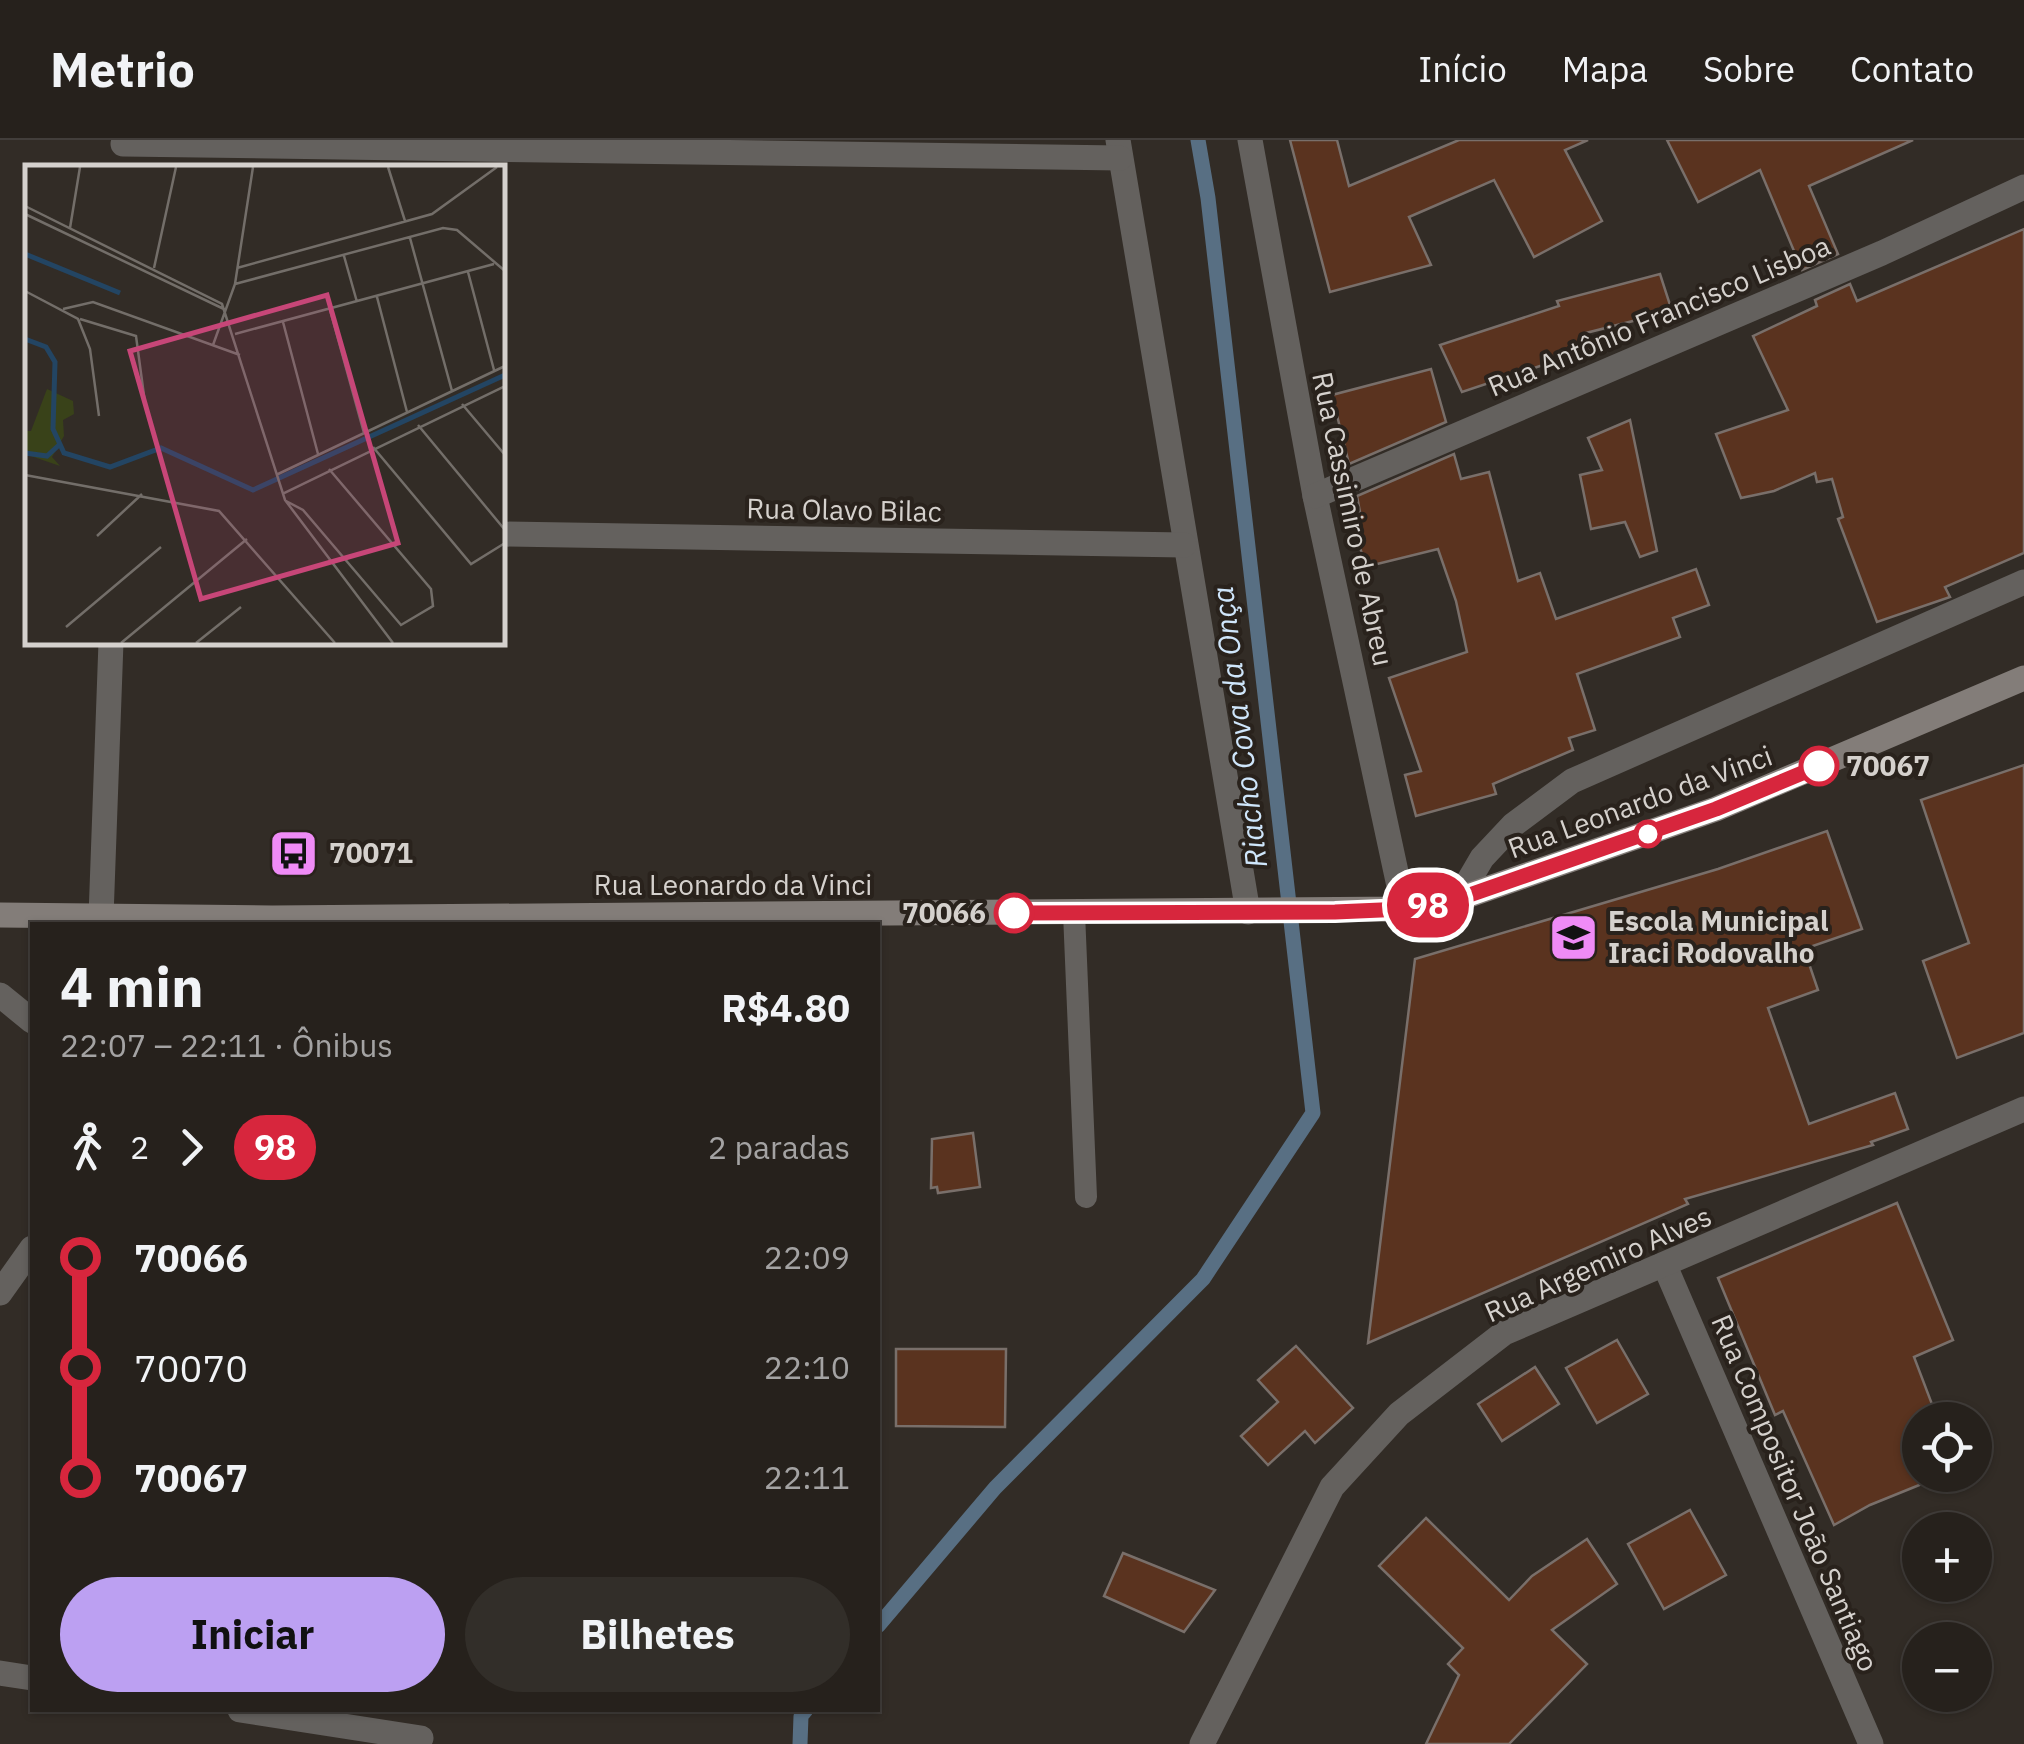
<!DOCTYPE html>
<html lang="pt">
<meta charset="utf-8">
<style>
:root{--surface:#26211c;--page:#322e29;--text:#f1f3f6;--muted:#a4a3a3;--line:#423e3b;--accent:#bca0f2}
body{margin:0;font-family:"IBM Plex Sans",sans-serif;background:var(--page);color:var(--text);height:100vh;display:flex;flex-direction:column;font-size:38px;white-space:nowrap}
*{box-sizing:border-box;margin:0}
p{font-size:32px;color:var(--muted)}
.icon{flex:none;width:55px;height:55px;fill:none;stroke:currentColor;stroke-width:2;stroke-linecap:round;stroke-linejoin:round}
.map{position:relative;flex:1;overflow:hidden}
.side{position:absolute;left:30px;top:782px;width:850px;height:790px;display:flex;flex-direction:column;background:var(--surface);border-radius:0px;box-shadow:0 2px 8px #0004,0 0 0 2px var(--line)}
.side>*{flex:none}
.badge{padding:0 20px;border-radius:32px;font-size:35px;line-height:65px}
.tools{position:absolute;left:1902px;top:1262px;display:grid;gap:20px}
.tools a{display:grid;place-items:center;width:90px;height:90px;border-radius:50%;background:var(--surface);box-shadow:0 2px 8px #0004,0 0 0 2px var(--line);font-size:50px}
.map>.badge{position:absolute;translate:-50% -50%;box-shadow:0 0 0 5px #fff}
.legs{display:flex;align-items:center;gap:15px;height:110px;padding:0 30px;font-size:32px}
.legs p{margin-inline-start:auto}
.headline{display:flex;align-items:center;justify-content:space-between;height:170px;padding:0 30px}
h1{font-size:55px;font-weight:700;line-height:75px}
.cta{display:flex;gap:20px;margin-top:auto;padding:20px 30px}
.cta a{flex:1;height:115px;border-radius:60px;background:var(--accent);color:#111;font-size:40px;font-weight:700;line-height:115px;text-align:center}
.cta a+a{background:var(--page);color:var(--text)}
ul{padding:0 30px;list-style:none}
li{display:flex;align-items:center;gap:35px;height:110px;font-size:38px}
li i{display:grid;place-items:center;width:15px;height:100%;margin:0 12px;background:currentColor}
li i::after{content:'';width:25px;height:25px;margin:-12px;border:8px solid;border-radius:50%;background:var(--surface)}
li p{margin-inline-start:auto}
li:first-child i{background:linear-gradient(#0000 50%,currentColor 0)}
li:last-child i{background:linear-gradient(currentColor 50%,#0000 0)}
header{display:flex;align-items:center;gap:60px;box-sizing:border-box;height:140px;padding:0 50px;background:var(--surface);border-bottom:2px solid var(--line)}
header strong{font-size:48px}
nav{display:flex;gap:55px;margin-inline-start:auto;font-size:35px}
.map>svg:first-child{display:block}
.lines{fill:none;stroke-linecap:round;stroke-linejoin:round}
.stream{stroke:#586f83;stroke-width:15}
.building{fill:#5a331f;stroke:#796f6a;stroke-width:2.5}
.lane{stroke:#64615e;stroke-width:22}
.street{stroke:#64615e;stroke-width:25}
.secondary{stroke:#837d79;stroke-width:25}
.line-1-casing{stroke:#fff;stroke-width:22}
.line-1{stroke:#d7263d;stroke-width:15}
.stop-1-dot{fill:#fff;stroke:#d7263d;stroke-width:5}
.labels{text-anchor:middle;stroke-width:8;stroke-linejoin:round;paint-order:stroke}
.street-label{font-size:28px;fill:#d5d1cd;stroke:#29221c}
.stop-label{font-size:28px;font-weight:bold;fill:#d5d1cd;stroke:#29221c;text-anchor:start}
.poi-label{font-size:28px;font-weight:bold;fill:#d5d1cd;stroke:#29221c;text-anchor:start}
.water-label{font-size:30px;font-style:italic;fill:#cfe6fb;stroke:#29221c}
.inset-river{fill:none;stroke:#234563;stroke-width:5}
.inset-road{fill:none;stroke:#736e69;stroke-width:2.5}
.view{fill:#c74678;fill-opacity:0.15;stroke:#c74678;stroke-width:5}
.inset-edge{fill:none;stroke:#d5d1cd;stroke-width:5}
</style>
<header>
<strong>Metrio</strong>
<nav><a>Início</a><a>Mapa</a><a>Sobre</a><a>Contato</a></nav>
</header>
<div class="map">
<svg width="2024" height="1604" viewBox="0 0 2024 1604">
<rect width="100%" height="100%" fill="#322c26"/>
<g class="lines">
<g class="stream">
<polyline points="878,1486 995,1348 1203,1139 1313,973 1208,58 1198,0"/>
<polyline points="800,1604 801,1576 806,1570"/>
</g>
</g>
<g class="building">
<polygon points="1290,0 1337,0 1349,46 1459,0 1588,0 1565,10 1602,81 1534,117 1494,40 1409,77 1431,125 1330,152"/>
<polygon points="1667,0 1913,0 1809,46 1838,114 1802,130 1760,30 1698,62"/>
<polygon points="2024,89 2024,413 1945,447 1950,457 1877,482 1838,379 1843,377 1832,339 1817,342 1815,333 1774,351 1741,358 1716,294 1788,270 1753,196 1817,166 1815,160 1850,144 1857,161"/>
<polygon points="1660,134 1672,171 1586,193 1591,209 1462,252 1440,205 1559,166 1557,161"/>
<polygon points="1431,229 1446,282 1349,324 1332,255"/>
<polygon points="1630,280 1657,411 1640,417 1625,382 1591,389 1580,335 1602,330 1588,298"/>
<polygon points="1454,314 1461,339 1489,332 1518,441 1540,433 1556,479 1696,429 1709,465 1673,478 1680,497 1577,534 1595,590 1569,598 1573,610 1493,644 1496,654 1416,676 1405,635 1421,631 1389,538 1467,512 1456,461 1438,409 1365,427 1352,374 1360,372 1357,356"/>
<polygon points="2024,625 2024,893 1957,918 1923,821 1969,803 1921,660"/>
<polygon points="1827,691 1862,789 1804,809 1818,850 1768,868 1809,984 1895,953 1908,989 1871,1002 1873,1005 1685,1059 1688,1064 1368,1203 1415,819 1718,729"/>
<polygon points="973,993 980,1047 938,1053 937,1047 931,1048 932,999"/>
<polygon points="1897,1063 1953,1200 1914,1217 1938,1280 1920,1280 1920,1335 1944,1335 1870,1365 1834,1385 1783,1271 1775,1275 1718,1138"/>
<polygon points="1617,1200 1648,1254 1597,1283 1566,1228"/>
<polygon points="1296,1206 1353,1268 1315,1303 1305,1291 1268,1325 1241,1296 1278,1262 1258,1240"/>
<polygon points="896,1209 1006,1209 1005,1287 896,1286"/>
<polygon points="1535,1227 1559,1264 1502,1301 1478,1264"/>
<polygon points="1690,1370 1726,1435 1664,1469 1628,1404"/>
<polygon points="1426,1378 1509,1460 1532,1436 1587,1399 1617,1444 1552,1490 1587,1524 1509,1604 1426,1604 1459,1535 1448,1524 1463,1508 1379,1426"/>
<polygon points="1123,1413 1215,1450 1184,1492 1104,1456"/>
</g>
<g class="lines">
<polyline class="lane" points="1074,773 1086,1057"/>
<g class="street">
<polyline points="1118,0 1248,772"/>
<polyline points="1250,0 1315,356 1404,769"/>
<polyline points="123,4 1120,18"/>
<polyline points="1315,356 1882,113 2024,47"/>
<polyline points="502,394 1184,405"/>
<polyline points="1458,759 1482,718 1513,685 1572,641 2024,442"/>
<polyline points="101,777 111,502"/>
<polyline points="0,855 32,881"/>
<polyline points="1665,1126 1871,1604"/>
<polyline points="0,1153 32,1108"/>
<polyline points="0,1533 32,1538"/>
<polyline points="240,1570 421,1598"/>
<polyline points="1202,1604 1332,1347 1399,1274 1504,1193 2024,969"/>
</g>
<polyline class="secondary" points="0,775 272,778 1404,769 1458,759 1716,669 2024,538"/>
</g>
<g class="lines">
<defs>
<polyline id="line-1" points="1014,773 1335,772 1404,769 1458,759 1716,669 1819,626"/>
</defs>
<use href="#line-1" class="line-1-casing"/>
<use href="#line-1" class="line-1"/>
</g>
<defs>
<symbol id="bus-square" viewBox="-11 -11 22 22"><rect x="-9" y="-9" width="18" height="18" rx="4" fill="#ef8bf6" stroke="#29221c"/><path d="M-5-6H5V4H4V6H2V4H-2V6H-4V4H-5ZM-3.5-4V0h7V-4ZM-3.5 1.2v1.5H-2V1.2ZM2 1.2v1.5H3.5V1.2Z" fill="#111"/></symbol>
<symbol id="school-square" viewBox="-11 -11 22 22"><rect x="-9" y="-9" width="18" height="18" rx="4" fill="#ef8bf6" stroke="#29221c"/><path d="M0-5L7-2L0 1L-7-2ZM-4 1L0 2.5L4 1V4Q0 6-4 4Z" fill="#111"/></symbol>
</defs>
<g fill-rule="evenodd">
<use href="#bus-square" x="266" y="686" width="55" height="55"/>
<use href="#school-square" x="1546" y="770" width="55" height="55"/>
</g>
<g class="stop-1-dot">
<circle cx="1819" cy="626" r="18"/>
<circle cx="1648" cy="694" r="12"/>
<circle cx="1014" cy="773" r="18"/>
</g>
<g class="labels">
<g class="street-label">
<text transform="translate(1659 176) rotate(-23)" y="10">Rua Antônio Francisco Lisboa</text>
<text transform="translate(844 370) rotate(1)" y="10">Rua Olavo Bilac</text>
<text transform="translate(1353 379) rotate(78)" y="10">Rua Cassimiro de Abreu</text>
<text transform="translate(1640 662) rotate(-20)" y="10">Rua Leonardo da Vinci</text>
<text x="733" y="755">Rua Leonardo da Vinci</text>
<text transform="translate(1598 1124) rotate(-24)" y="10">Rua Argemiro Alves</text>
<text transform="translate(1795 1353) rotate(67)" y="10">Rua Compositor João Santiago</text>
</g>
<g class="stop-label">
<text x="1846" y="636">70067</text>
<text x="986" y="783" text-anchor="end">70066</text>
</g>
<g class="poi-label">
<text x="329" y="723">70071</text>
<text x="1608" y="791">Escola Municipal<tspan x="1608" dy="32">Iraci Rodovalho</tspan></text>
</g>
<g class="water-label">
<text transform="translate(1240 587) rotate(-97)" y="10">Riacho Cova da Onça</text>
</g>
</g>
<g transform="translate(25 25)">
<rect width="480" height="480" fill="#322c26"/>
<path d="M22,224L48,236L49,249L38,255L39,271L27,292L35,301L0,289V266H6Z" fill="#394219"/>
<path class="inset-river" d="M0,89L95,128M0,174L21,182L30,197L28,264L39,288L85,302L136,283L228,325L480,210M0,288L22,291L34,280"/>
<path class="inset-road" d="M363,2L380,56M0,41L197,139L260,335L368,478M0,49L201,145M45,63L55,2M385,73L427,226M319,91L332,137M129,103L151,2M212,103L407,49L472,2M443,107L469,205M210,119L418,63L432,65L480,106M0,126L53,154L65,184L74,251M352,132L382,247M38,144L68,137L215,190M305,145L339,268M55,154L111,171L120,238M258,157L293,289M210,169L469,99M188,180L210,119L228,2M437,239L480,290M393,260L480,365M348,282L446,399L480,378M0,310L194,346L310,478M251,310L480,201M257,329L480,221M261,336L278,345L376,460L408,441L406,424L304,304M72,371L117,329M41,462L136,382M96,478L222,374M171,478L216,442"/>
<path class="view" d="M302,130L373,378L176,434L105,186Z"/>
<rect width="480" height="480" class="inset-edge"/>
</g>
</svg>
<div class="tools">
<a><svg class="icon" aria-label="locate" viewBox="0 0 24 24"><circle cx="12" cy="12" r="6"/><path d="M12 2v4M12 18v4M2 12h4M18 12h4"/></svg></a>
<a>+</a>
<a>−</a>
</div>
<b class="badge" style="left:1428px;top:765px;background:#d7263d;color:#fff">98</b>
<section class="side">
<div class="headline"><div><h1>4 min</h1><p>22:07 – 22:11 · Ônibus</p></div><b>R$4.80</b></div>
<div class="legs"><svg class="icon" aria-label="walk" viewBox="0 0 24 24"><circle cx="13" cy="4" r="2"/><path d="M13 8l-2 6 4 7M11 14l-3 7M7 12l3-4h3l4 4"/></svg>2<svg class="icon" aria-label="forward" viewBox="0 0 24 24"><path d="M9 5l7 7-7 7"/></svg><b class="badge" style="background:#d7263d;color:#fff">98</b><p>2 paradas</p></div>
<ul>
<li><i style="color:#d7263d"></i><b>70066</b><p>22:09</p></li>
<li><i style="color:#d7263d"></i><span>70070</span><p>22:10</p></li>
<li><i style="color:#d7263d"></i><b>70067</b><p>22:11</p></li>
</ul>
<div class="cta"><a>Iniciar</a><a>Bilhetes</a></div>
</section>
</div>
